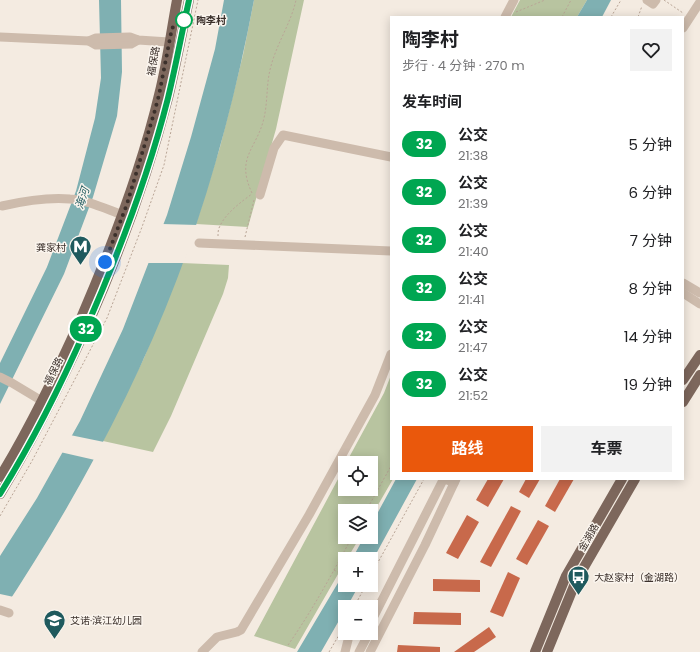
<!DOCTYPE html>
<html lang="zh">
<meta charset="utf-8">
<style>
:root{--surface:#fff;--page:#f2f2f2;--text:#202124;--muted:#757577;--accent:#ea580c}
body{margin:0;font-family:Poppins,"Noto Sans SC",sans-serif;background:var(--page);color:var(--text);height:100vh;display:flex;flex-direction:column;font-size:15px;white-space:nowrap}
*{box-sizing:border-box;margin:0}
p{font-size:13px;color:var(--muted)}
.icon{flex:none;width:22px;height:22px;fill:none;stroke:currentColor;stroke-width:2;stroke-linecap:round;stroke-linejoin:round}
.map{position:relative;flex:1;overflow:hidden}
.details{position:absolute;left:390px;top:16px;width:294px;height:464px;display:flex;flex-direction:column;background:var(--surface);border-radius:0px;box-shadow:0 2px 10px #0003}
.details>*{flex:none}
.badge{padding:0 8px;border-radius:13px;font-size:14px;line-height:26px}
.controls{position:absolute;left:338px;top:456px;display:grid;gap:8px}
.controls a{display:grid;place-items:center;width:40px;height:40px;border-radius:0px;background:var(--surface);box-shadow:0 2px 10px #0003;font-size:20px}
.you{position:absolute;width:20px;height:20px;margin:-10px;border:3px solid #fff;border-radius:50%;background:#1a73e8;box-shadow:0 0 0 6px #1a73e833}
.map>.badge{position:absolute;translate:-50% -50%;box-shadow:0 0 0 2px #fff}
h2{padding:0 12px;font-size:15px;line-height:36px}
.round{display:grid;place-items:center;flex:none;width:42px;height:42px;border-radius:0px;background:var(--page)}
.overview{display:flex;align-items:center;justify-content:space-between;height:68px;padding:0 12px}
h1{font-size:19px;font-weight:700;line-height:30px}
.button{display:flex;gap:8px;margin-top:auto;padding:8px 12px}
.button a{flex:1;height:46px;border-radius:0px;background:var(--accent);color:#fff;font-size:16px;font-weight:700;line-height:46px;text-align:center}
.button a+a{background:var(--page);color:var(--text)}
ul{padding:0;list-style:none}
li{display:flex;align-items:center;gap:12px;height:48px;padding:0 12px}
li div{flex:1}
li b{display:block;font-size:15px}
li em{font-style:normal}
li .badge{min-width:44px;font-weight:700;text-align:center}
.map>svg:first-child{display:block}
.green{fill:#b8c4a0}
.water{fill:#7fb0b2}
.pier{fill:#f4ebe1}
.building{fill:#c8694b}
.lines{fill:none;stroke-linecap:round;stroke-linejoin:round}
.path{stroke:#b9a596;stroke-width:1;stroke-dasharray:2 2;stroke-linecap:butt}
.minor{stroke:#cdbbac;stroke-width:9}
.major{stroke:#7d675c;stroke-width:10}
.line-casing{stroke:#fff;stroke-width:9}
.line{stroke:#00a651;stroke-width:6}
.walk{stroke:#3b302b;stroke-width:4;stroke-dasharray:0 7.2}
.stop-dot{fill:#fff;stroke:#00a651;stroke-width:2}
.labels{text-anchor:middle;stroke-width:3;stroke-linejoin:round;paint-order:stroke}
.stop-label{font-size:10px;font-weight:bold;fill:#3b302b;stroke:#fbf5ee;text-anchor:start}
.street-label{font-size:10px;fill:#3b302b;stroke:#fbf5ee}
.poi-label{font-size:10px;fill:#3b302b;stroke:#fbf5ee;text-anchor:start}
.water-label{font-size:11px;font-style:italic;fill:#1f5a5e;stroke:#fbf5ee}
</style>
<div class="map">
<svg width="700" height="652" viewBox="0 0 700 652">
<rect width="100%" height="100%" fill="#f4ebe1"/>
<g class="green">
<polygon points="254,0 304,0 276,129 248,227 196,224 220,147 243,55"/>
<polygon points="520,0 587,0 577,17 511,17"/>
<polygon points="182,263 229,265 228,278 223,294 171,416 153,452 103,441 144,358"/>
<polygon points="391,375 391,479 393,479 371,517 371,511 345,511 345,537 360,537 347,559 345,559 345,562 295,649 254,636 345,466 345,489 371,489 371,463 346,463 384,393"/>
</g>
<g class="water">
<polygon points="99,0 121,0 122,72 117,116 93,197 64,274 0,404 0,363 47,267 76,191 95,118 101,78"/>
<path d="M224,0H254C236,95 211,189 177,279C132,397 70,510 0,615V556L37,498L80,421L123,329L167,215L191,137L215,49Z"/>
<polygon points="587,0 611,0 602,17 577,17"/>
<path d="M396,479H417L371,563V559H352L364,537H371C371,528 370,521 377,514Z"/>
<polygon points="345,571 345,585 359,585 347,607 345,607 345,610 321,652 297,652"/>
</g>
<g class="pier">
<polygon points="162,224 198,225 184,263 147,263"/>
<polygon points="70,435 104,442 95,460 60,452"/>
<polygon points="0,594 14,597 0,617"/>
</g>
<g class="building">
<polygon points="488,479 504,479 488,507 476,500"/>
<polygon points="526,479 540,479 529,498 519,492"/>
<polygon points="560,479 574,479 555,512 545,506"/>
<polygon points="511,506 521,511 491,567 480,562"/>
<polygon points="467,515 479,522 458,559 446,553"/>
<polygon points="538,520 549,526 527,565 516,559"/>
<polygon points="508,572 520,578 503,617 490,612"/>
<polygon points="433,579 480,580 480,592 433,591"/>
<polygon points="414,612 461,613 461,625 413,624"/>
<polygon points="489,627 496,637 474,652 454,652"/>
<polygon points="398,645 440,647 440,652 397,652"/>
</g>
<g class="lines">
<g class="path">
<polyline points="664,0 683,13"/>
<polyline points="516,12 545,0"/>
<polyline points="562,17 571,0"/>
<polyline points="611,17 621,0"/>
<polyline points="638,17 642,6"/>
<path d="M252,193C235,157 257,149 264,118C268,101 266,83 271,66C277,43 291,23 296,0"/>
<path d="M218,236C218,233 218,229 220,226C225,214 242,201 252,194"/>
<polyline points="245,237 254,200"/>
<polyline points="366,511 391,466"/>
<polyline points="0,516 32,461 107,318 142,227 164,165 198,0"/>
<polyline points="334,570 345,576"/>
<polyline points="371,575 424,479"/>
<polyline points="354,607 366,585"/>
<path d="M288,645C312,611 332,574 352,537"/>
<polyline points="329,652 339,635"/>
</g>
<g class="minor">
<polyline points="647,0 653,4 656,0"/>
<polyline points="505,17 514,0"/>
<polyline points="683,28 700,2"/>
<polyline points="0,37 89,41 96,45 131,44 138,40"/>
<polyline points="89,41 96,38 130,37 138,40 169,42"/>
<polyline points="260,195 274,148 283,135 391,157"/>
<path d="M2,206C24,201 47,197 70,199C88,200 106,209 123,215"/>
<polyline points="199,243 391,251"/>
<polyline points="683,283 700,293"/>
<polyline points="683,293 700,304"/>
<polyline points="0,377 12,383 42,401"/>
<polyline points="0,610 9,613"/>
<polyline points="371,622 442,482 445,479 454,483"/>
<polyline points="202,652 217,637 237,632 241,630 309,515 375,395 391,354"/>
<polyline points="345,652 348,640 347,633"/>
<polyline points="359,652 369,633"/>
<polyline points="370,652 425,545 456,479"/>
</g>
<g class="major">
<polyline points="683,380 700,355"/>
<polyline points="683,402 700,375"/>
<path d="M0,477C31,426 57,372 81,318C112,246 141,171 159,95C167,64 171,32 177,0"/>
<path d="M0,494C34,439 62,381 89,322C121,249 148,175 168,98C176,65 182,32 189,0"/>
<polyline points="535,652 566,576 622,479"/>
<polyline points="547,652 576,581 635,479"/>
</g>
</g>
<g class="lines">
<defs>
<path id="line" d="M0,494C33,441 61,385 86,328C119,253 148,177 168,98C176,65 182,32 189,0"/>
</defs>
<use href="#line" class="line-casing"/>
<use href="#line" class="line"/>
<polyline class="walk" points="105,262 127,204 155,110 159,95 172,28 184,20"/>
</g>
<defs>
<symbol id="metro-pin" viewBox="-11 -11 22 30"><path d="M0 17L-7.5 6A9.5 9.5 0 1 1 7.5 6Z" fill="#1f5a5e" stroke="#fbf5ee"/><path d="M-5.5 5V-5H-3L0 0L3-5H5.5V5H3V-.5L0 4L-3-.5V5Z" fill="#fff"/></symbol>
<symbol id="bus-pin" viewBox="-11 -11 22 30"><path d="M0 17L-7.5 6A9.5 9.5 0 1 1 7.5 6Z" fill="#1f5a5e" stroke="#fbf5ee"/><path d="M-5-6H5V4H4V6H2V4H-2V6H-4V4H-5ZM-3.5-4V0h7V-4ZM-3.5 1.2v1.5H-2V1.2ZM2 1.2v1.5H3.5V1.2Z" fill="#fff"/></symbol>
<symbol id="school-pin" viewBox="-11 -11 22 30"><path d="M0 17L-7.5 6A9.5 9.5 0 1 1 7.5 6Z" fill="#1f5a5e" stroke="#fbf5ee"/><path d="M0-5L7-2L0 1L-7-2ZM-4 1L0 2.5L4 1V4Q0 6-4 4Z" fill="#fff"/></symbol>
</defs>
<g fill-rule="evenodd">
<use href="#metro-pin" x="68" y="234" width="25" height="34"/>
<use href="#bus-pin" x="566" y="564" width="25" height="34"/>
<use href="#school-pin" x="42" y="608" width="25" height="34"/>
</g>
<circle class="stop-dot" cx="184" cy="20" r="8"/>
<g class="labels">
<g class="stop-label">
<text x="196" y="24">陶李村</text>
</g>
<g class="street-label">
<text transform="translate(153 61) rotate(-80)" y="4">福保路</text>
<text transform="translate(53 371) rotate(-64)" y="4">福保路</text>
<text transform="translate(588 537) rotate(-60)" y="4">金湖路</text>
</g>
<g class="poi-label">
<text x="66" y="251" text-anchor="end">龚家村</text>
<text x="594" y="581">大赵家村（金湖路）</text>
<text x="70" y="624">艾诺·滨江幼儿园</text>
</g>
<g class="water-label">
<text transform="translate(82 198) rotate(-71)" y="4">海河</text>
</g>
</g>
</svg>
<div class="controls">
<a><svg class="icon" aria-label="locate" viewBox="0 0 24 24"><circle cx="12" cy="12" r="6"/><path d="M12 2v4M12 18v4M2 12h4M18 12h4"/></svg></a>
<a><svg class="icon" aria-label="layers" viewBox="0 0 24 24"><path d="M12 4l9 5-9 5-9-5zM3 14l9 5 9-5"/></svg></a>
<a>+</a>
<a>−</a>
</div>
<div class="you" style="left:105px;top:262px"></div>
<b class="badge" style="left:86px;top:329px;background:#00a651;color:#fff">32</b>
<section class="details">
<div class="overview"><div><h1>陶李村</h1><p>步行 · 4 分钟 · 270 m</p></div><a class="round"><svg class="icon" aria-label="heart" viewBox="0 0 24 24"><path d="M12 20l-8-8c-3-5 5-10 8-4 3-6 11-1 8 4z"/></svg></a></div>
<h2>发车时间</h2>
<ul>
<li><span class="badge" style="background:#00a651;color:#fff">32</span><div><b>公交</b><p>21:38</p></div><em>5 分钟</em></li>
<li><span class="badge" style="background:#00a651;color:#fff">32</span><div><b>公交</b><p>21:39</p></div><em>6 分钟</em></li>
<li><span class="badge" style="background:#00a651;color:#fff">32</span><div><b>公交</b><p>21:40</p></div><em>7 分钟</em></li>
<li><span class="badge" style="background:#00a651;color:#fff">32</span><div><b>公交</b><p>21:41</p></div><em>8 分钟</em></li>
<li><span class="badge" style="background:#00a651;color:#fff">32</span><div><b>公交</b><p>21:47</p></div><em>14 分钟</em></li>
<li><span class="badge" style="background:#00a651;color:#fff">32</span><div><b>公交</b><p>21:52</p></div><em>19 分钟</em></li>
</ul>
<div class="button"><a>路线</a><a>车票</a></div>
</section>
</div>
